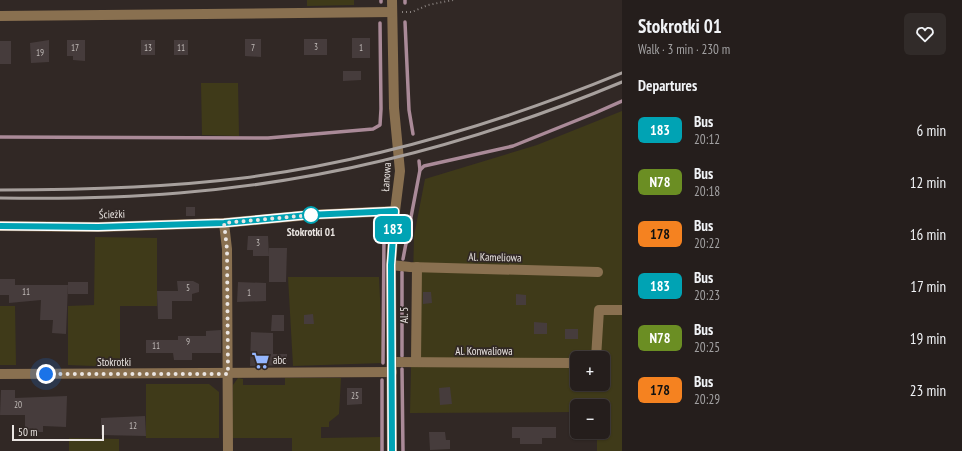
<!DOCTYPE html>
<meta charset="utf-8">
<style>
:root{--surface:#251e1c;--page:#312b29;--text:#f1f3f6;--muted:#a3a2a3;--line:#423c3b}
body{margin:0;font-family:"PT Sans Narrow",sans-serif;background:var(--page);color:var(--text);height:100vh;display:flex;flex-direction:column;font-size:15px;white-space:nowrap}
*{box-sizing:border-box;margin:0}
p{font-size:13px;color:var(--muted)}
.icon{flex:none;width:22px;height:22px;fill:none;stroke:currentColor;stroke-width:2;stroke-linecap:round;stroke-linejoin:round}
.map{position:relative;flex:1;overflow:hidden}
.sheet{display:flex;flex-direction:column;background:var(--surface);width:340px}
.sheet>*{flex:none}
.badge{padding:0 8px;border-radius:6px;font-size:14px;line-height:26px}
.buttons{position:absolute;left:570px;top:351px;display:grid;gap:8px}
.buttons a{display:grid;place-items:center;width:40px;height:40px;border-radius:6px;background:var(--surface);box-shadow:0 1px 3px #0004,0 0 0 1px var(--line);font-size:20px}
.scale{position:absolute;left:12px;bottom:10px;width:92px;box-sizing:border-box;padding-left:4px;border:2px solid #eae5e2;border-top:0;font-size:11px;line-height:14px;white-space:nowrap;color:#eae5e2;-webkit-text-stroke:3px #312825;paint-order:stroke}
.you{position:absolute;width:20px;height:20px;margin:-10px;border:3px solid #fff;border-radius:50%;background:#1a73e8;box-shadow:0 0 0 6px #1a73e833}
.map>.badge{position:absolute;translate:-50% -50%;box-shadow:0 0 0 2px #fff}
h2{padding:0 16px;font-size:15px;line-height:36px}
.round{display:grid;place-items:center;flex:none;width:42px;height:42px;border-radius:6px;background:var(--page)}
.overview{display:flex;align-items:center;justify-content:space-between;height:68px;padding:0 16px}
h1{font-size:19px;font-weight:600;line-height:30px}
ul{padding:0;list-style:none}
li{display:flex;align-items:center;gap:12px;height:52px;padding:0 16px}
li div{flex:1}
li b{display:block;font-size:15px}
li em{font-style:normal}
li .badge{min-width:44px;font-weight:700;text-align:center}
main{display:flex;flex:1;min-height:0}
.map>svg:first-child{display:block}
.green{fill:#3f3a19;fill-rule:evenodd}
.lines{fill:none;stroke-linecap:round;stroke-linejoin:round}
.stream{stroke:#aa8a98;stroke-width:3.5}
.building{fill:#463c3c}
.path{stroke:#88817e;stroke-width:2;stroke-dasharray:1 3;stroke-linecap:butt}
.minor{stroke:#897050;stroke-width:10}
.rail{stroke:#a7a09d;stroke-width:3}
.line-casing{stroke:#fff;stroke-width:9}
.line{stroke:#00a3b4;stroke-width:6}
.walk{stroke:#eae5e2;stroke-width:4;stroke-dasharray:0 7.2}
.stop-dot{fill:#fff;stroke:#00a3b4;stroke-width:2}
.labels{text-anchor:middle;stroke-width:3.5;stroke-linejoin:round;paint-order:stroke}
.number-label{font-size:9px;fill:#c1bbb8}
.street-label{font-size:11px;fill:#eae5e2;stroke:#312825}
.stop-label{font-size:11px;font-weight:bold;fill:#eae5e2;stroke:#312825}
.poi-label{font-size:11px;fill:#eae5e2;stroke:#312825;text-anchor:start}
</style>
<main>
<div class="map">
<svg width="622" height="451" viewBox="0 0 622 451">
<rect width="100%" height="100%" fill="#312825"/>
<g class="green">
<polygon points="307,0 354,0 354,5 307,6"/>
<polygon points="238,83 239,136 202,135 201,83"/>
<path d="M622,111V451H597V432H603V406H577V412L410,413L414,236L425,179L537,145ZM577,358H603V384H577Z"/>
<polygon points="95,237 157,238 157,306 120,306 120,367 68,365 68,306 94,305"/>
<polygon points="288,277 379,277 383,363 293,366"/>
<polygon points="0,306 15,306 16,365 0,365"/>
<polygon points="238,378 243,379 243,385 285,385 285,378 341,378 339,414 329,422 329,427 321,427 321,438 380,437 380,451 292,451 292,438 232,438 233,385"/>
<polygon points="146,384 209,384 219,392 219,438 146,438"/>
<polygon points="69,438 119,439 119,451 69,451"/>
</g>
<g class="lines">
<g class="stream">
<polyline points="381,0 381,2"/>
<polyline points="405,3 405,0"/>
<polyline points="405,22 409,110 413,134"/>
<polyline points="0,137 268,138 373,129 380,125 381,109 380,23"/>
<polyline points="419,161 420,170"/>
<polyline points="403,259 420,170 424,166 513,146 595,113 622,101"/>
<polyline points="402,356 402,272"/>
<polyline points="383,363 384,235"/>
<polyline points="402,369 403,451"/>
<polyline points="382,451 382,380"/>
</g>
</g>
<g class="building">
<rect x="352" y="38" width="18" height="20"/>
<polygon points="245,39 261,39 261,57 245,56"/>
<rect x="304" y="39" width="23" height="16"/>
<polygon points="49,40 49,62 31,63 30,43"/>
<polygon points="67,40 85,40 85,61 73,60 73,56 67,56"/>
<rect x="141" y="40" width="14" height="15"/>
<rect x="174" y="40" width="14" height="15"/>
<rect x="0" y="41" width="11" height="23"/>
<polygon points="343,71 361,71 361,80 343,81"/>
<rect x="186" y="207" width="9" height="9"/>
<polygon points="248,236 268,236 269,256 253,256 253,250 247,250"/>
<polygon points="269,248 287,248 286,282 269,282"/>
<polygon points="0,279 15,279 15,285 68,285 66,334 52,333 53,320 40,320 41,300 9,303 9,295 0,295"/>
<polygon points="177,281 193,281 199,284 199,292 192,294 192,301 172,301 172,319 158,319 157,291 178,291"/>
<rect x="68" y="282" width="20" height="12"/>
<polygon points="238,282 266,283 266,301 237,302"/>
<polygon points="423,292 431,292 432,303 423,304"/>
<polygon points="516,294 526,295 526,305 516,305"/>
<polygon points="313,314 314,324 304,324 304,315"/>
<polygon points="272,315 284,315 284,331 271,331"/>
<polygon points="534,322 547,323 547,334 534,334"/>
<rect x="565" y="329" width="13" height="10"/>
<polygon points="221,330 221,353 192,353 192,360 174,360 173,353 146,353 146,340 178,340 178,336 206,336 206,331"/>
<polygon points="251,332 273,333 273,354 287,354 287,365 250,366"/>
<polygon points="450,387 452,404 440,405 439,388"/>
<polygon points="347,388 362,388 362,404 347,405"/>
<polygon points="1,390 15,390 15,398 67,396 66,427 43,426 43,432 25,432 25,415 0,415"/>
<polygon points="145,416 146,436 101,435 101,418"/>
<polygon points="512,427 556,427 556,438 542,438 542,444 520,444 520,438 512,438"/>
<polygon points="429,432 445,432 446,440 450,440 450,449 430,450"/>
</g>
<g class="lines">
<polyline class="path" points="402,12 412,12 428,5 453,0"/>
<g class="minor">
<polyline points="392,0 394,108 400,171 395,211 391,265 392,451"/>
<polyline points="0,16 392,12"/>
<polyline points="224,223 227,249 228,451"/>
<polyline points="0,226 99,227 224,223 309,215 395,211"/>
<polyline points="391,265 410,267 598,272"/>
<polyline points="596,358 599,310 622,310"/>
<polyline points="392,362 577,363"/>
<polyline points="416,362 417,267"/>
<polyline points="0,374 392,372"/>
</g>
<g class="rail">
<path d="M0,190C81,190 162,188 243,178C374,161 500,123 622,73"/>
<path d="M0,198C60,199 120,198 179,193C332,181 481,141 622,82"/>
</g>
</g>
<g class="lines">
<defs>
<polyline id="line" points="0,226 98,227 224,223 308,215 395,211 391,265 392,451"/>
</defs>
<use href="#line" class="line-casing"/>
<use href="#line" class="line"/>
<polyline class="walk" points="46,374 228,374 227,249 224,223 311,215"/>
</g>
<defs>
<symbol id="supermarket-bare" viewBox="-9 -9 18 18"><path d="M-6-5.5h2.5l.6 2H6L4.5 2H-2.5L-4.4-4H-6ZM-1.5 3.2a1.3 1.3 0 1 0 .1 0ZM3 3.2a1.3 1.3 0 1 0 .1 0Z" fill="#95b6fd" stroke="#312825" stroke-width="2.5" paint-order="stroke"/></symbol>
</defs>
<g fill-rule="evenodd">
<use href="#supermarket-bare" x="248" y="348" width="25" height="25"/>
</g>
<circle class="stop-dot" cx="311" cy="215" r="8"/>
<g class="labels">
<g class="number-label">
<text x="316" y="50">3</text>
<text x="75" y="51">17</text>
<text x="148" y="51">13</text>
<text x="181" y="51">11</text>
<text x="253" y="51">7</text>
<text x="361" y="51">1</text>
<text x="40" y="56">19</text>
<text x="258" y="246">3</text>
<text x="188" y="291">5</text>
<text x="26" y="295">11</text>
<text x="249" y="296">1</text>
<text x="188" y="345">9</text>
<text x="156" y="349">11</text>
<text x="355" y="399">25</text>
<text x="18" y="408">20</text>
<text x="133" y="429">12</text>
</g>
<g class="street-label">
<text transform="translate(386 177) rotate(-86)" y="4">Łanowa</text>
<text transform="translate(112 214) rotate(-2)" y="4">Ścieżki</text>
<text transform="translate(495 257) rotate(1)" y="4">Al. Kameliowa</text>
<text transform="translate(404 315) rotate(-90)" y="4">Al. 5</text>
<text x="484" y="355">Al. Konwaliowa</text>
<text x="114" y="366">Stokrotki</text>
</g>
<g class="stop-label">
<text x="311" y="236">Stokrotki 01</text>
</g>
<g class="poi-label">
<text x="273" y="364">abc</text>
</g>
</g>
</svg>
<div class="buttons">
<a>+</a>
<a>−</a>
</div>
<div class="scale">50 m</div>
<div class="you" style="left:46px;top:374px"></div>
<b class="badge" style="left:393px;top:229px;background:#00a3b4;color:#fff">183</b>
</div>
<section class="sheet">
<div class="overview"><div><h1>Stokrotki 01</h1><p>Walk · 3 min · 230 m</p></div><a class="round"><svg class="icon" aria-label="heart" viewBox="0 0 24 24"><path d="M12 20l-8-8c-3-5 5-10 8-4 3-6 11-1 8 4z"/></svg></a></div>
<h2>Departures</h2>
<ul>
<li><span class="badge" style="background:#00a3b4;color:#fff">183</span><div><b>Bus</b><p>20:12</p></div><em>6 min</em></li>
<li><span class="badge" style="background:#6b8e23;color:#fff">N78</span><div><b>Bus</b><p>20:18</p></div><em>12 min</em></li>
<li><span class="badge" style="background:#f58220;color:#111">178</span><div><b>Bus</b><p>20:22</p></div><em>16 min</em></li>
<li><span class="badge" style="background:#00a3b4;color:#fff">183</span><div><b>Bus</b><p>20:23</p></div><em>17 min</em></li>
<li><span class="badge" style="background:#6b8e23;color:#fff">N78</span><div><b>Bus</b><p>20:25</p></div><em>19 min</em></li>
<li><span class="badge" style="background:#f58220;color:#111">178</span><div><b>Bus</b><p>20:29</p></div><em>23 min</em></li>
</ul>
</section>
</main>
